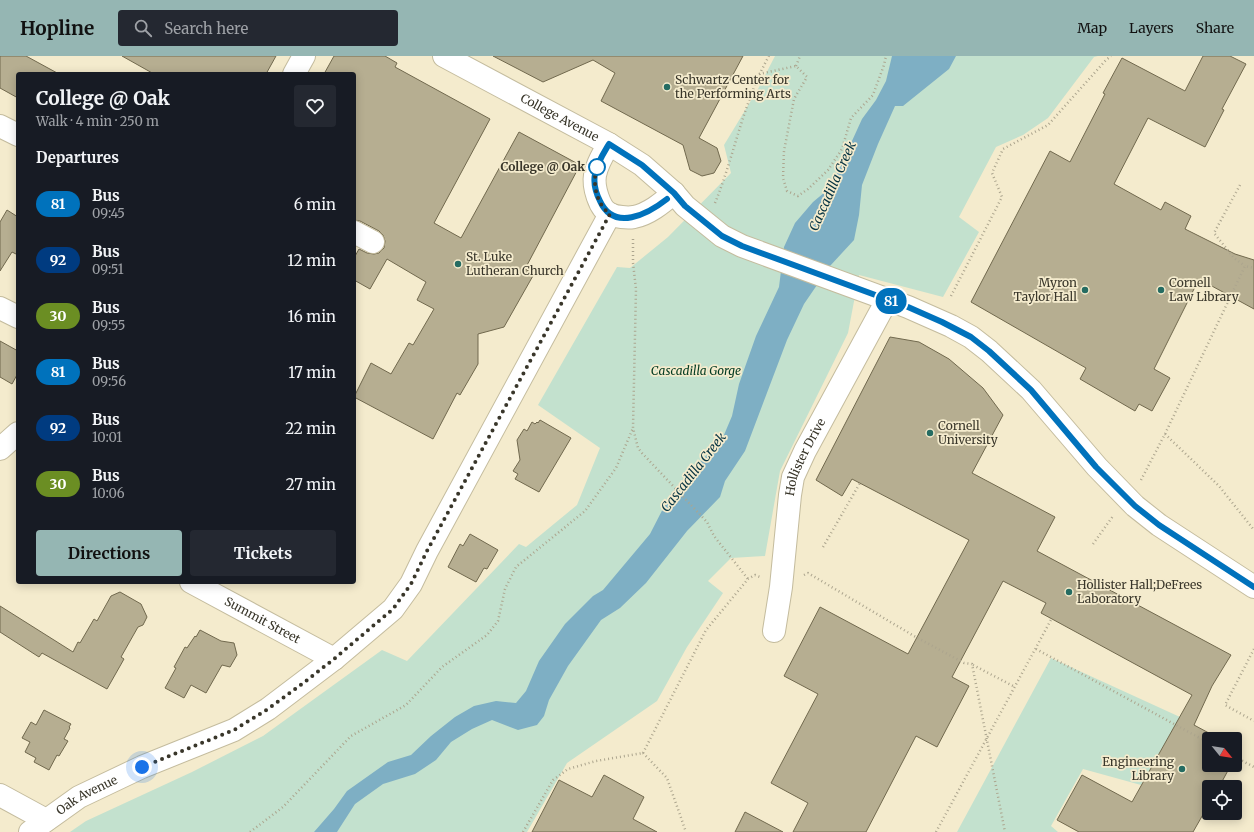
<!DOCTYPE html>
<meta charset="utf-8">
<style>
:root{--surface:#171b24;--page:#242831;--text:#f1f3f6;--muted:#9ea1a6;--accent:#95b6b3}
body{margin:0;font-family:Merriweather,serif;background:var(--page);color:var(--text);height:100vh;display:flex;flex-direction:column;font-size:15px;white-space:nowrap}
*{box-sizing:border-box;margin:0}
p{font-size:13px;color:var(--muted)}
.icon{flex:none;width:22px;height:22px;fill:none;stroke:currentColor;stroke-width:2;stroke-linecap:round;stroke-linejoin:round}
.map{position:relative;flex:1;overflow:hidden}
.drawer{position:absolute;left:16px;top:16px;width:340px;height:512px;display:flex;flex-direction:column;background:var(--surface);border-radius:4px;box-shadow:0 2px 10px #0003}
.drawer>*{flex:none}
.badge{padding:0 8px;border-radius:13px;font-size:14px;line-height:26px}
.needle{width:26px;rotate:120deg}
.fabs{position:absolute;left:1202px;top:676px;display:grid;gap:8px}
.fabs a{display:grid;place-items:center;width:40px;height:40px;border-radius:4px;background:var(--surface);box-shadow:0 2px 10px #0003;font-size:20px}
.you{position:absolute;width:20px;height:20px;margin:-10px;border:3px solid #fff;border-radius:50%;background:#1a73e8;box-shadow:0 0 0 6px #1a73e833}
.map>.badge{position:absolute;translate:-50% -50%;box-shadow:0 0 0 2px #fff}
h2{padding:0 20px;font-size:15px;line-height:36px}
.round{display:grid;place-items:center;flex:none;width:42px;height:42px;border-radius:4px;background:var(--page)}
.head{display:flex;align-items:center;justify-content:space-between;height:68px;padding:0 20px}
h1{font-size:19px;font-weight:700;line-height:30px}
.cta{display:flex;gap:8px;margin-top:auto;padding:8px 20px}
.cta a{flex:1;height:46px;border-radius:4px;background:var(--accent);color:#111;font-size:16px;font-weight:700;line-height:46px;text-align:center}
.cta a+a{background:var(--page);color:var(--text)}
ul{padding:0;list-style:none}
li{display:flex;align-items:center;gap:12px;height:56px;padding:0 20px}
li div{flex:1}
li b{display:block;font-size:15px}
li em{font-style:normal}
li .badge{min-width:44px;font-weight:700;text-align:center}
header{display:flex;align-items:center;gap:24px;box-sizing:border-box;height:56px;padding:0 20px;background:var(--accent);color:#111}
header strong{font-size:19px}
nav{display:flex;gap:22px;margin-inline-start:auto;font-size:14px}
.search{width:280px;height:36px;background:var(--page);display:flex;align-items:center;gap:10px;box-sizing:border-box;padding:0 14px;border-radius:4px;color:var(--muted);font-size:15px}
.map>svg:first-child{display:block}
.green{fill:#c3e1ce}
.water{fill:#7eafc4}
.building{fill:#b6ae91;stroke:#71694e}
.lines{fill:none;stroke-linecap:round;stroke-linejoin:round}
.minor-casing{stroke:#c4bc9e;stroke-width:24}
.path{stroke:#aca58e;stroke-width:2.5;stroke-dasharray:1 3;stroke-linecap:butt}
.minor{stroke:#fff;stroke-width:22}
.line-casing{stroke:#fff;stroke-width:9}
.line{stroke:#0072bc;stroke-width:6}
.walk{stroke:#39362a;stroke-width:4;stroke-dasharray:0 7.2}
.poi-dot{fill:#256c62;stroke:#f4ebcd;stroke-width:1.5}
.stop-dot{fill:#fff;stroke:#0072bc;stroke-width:2}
.labels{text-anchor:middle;stroke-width:3.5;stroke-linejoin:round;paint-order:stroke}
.poi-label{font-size:12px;fill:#39362a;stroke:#f4ebcd;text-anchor:start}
.street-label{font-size:12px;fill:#39362a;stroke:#f4ebcd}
.stop-label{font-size:12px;font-weight:bold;fill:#39362a;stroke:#f4ebcd;text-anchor:end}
.park-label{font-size:12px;font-style:italic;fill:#003a21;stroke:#f4ebcd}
.water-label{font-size:13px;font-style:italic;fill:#053342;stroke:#f4ebcd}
</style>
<header>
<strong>Hopline</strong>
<div class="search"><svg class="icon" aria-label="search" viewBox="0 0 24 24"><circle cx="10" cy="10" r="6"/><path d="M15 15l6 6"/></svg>Search here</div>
<nav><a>Map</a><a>Layers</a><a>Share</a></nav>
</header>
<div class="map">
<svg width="1254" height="776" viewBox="0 0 1254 776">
<rect width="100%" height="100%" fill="#f4ebcd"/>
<g class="green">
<polygon points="775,0 1098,0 1094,1 1048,62 1023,79 996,91 959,161 979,176 943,241 859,219 848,277 780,415 765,500 731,502 708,525 723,537 687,591 657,645 567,707 527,776 70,776 86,765 192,716 263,680 382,594 407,605 519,488 526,491 577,449 600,392 538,349 617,211 630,212 668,181 731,117 724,89 758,33"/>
<polygon points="1051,602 1180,661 1141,729 1083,713 1051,770 1058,776 957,776"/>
</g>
<polygon class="water" points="892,0 956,0 949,13 903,50 895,50 878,88 862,129 859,159 854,184 830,210 804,248 787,284 745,395 725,425 720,441 687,475 646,527 620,552 601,564 568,610 549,644 544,660 537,669 518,674 492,664 472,673 451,686 436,704 415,718 383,728 355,748 337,776 314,776 334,753 347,735 388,706 411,699 431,680 455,661 474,650 496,645 516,647 526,635 539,605 565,568 593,540 603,534 650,478 670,439 695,410 721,386 732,360 739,328 756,280 779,231 784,191 795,167 813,146 831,131 862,63 876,44 886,25"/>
<g class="building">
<polygon points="0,0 26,0 59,18 18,18 18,42 0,32"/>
<polygon points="122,0 276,0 266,18 154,18"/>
<polygon points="334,0 385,0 397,7 395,11 490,63 434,167 461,182 519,76 580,109 525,213 534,218 504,271 478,278 478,308 460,339 457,337 433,383 354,341 371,307 391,318 409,287 413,289 434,253 417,244 426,226 387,203 370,233 354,224 354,202 359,193 367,197 374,198 379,197 384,192 385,185 383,179 379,175 360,165 354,164 354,18 324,18"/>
<polygon points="493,0 743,0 699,82 717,92 721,105 714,117 702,120 690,114 683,89 601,45 615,17 593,4 543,26"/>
<polygon points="1203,0 1230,0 1246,8 1222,53 1224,54 1205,91 1148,62 1114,128 1161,154 1165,146 1191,160 1185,173 1235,198 1254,204 1254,253 1199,223 1154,313 1170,322 1152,355 1139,348 1135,355 1080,323 1086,312 971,246 1050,95 1070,106 1105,38 1103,37 1122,2 1185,35"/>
<polygon points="7,154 18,161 18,199 12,196 0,215 0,166"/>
<polygon points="890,281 919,286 949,303 983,332 1003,359 972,417 1055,461 1037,495 1231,599 1212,630 1194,669 1220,683 1209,683 1209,709 1231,709 1219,731 1209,731 1209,748 1193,776 1079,776 1057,764 1082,719 1132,746 1192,639 1041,557 1046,547 1003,525 952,621 969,630 937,691 916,680 866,776 793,776 808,747 771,727 818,638 784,620 820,551 908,598 969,484 852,423 842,440 816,424"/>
<polygon points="0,285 18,295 18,317 12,328 0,321"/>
<polygon points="540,364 571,382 539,436 515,423 518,418 513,415 520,404 517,384 524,373 527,375 532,366 535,368 537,366 538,367"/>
<polygon points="470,478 498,494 487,513 484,512 476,526 448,511 460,488 463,490"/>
<polygon points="120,536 141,548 147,561 143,569 138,571 121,601 124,603 107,633 42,597 39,601 0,576 0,550 73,596 78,586 80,587 94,563 97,565 111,540"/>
<polygon points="200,574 221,585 234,587 237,599 230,611 222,609 206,637 191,629 184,642 165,632 176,612 174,611 185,591 187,592 195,580 196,581"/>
<polygon points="44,654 71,668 69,671 70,672 64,683 68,685 59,700 57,699 49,714 34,706 36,702 25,696 30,686 22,682 31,666 36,669"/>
<polygon points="604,719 644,741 633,763 657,776 532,776 559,724 592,741"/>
<polygon points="745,756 783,776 735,776"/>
</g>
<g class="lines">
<defs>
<g id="minor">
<path id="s1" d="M444,0L609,88L642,109L674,137L685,150L722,180L742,190L908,251L951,270L971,281L989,295L1031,334L1097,411L1135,450L1159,469L1254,531"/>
<polyline points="294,18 304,0"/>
<polyline points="0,70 18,79"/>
<path d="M609,88C603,98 597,108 595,119C593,130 599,153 610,158C616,161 627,162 634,161C649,158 662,147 674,137"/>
<polyline points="354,176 373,186"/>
<polyline points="0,252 18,261"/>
<polyline points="0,393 18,377"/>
<path id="s2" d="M191,526L334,603"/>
<path id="s3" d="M774,575L781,531L790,439L793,421L805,395L887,244"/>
<polyline points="0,739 46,764"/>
<path id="s4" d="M30,776L79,741L142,711L234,674L268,653L334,603L393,553L411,528L427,495L610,158"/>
</g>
</defs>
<use href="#minor" class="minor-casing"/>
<g class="path">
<polyline points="796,10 800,0"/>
<polyline points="759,18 796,10 807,21 794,43 784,95 783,122 787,135 798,140 808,133 828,114 842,93 851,62 873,39 884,9 886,0"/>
<polyline points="1240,129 1214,177 1234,202 1245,210"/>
<path d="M715,147C735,98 743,46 769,0"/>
<polyline points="633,183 633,207 636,233 633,372 638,392 642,397 707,466 714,480 748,523"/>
<polyline points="951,240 1002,141 992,117 1003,93 1048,69 1106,4 1111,0"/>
<polyline points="1165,378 1219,430 1254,474"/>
<polyline points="1141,424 1165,378 1245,210 1254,212"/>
<polyline points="1093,488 1113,460"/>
<polyline points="823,491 860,427"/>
<polyline points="804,519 808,517 914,580 964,607 972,608 1005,776"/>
<polyline points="1036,593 1209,687"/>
<polyline points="1254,593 1225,649 1254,665"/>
<polyline points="973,609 1015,631"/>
<polyline points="643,697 706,574 748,523 755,519 760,521"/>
<polyline points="643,697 667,722 686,776"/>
<polyline points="1235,701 1254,711"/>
<polyline points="250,776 283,751 351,680 406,649 442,611 487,579 498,565 505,533 516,511 585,455 616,412 633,372"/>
<polyline points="523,776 553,724 568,713 596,705 643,697"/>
<polyline points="936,776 1052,562"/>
</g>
<use href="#minor" class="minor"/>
</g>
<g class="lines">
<defs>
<path id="line" d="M667,143C648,158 614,176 600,145C596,137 593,128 595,118C597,107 603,98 609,88L642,109L674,137L685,150L722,180L742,190L908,251L942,266L971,281L989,295L1031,334L1096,411L1135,450L1159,469L1254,531"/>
</defs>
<use href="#line" class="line-casing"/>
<use href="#line" class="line"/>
<path class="walk" d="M142,711L234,674L268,653L302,628L334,603L393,553L411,528L427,495L610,158C596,148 592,127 597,111"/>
</g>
<g class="poi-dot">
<circle cx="667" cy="31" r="4"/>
<circle cx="458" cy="208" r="4"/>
<circle cx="1085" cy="234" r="4"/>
<circle cx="1161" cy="234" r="4"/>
<circle cx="930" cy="377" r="4"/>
<circle cx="1069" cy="536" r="4"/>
<circle cx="1182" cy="713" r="4"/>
</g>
<circle class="stop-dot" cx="597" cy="111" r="8"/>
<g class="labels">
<g class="poi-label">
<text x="675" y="28">Schwartz Center for<tspan x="675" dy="14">the Performing Arts</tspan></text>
<text x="466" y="205">St. Luke<tspan x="466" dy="14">Lutheran Church</tspan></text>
<text x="1077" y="231" text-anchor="end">Myron<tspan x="1077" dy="14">Taylor Hall</tspan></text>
<text x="1169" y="231">Cornell<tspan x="1169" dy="14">Law Library</tspan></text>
<text x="938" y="374">Cornell<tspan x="938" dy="14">University</tspan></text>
<text x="1077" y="533">Hollister Hall;DeFrees<tspan x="1077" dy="14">Laboratory</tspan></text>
<text x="1174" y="710" text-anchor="end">Engineering<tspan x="1174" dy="14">Library</tspan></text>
</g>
<g class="street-label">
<text dy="4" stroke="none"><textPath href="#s1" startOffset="131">College Avenue</textPath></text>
<text dy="4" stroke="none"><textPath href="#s3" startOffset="178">Hollister Drive</textPath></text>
<text dy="4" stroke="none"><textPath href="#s2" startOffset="81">Summit Street</textPath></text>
<text dy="4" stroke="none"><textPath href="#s4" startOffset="68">Oak Avenue</textPath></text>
</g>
<g class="stop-label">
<text x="585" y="115">College @ Oak</text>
</g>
<g class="park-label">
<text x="696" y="319">Cascadilla Gorge</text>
</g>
<g class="water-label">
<text transform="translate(832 130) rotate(-66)" y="5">Cascadilla Creek</text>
<text transform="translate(693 416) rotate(-52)" y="5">Cascadilla Creek</text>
</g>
</g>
</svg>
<div class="fabs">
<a><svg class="needle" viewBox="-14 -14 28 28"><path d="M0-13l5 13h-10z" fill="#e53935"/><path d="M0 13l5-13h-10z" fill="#9ea1a6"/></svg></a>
<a><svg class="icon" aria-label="locate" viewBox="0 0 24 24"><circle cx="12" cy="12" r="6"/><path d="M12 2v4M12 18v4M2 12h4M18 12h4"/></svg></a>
</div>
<div class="you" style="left:142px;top:711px"></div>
<b class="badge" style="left:891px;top:245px;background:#0072bc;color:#fff">81</b>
<section class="drawer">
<div class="head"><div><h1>College @ Oak</h1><p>Walk · 4 min · 250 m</p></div><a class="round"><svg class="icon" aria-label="heart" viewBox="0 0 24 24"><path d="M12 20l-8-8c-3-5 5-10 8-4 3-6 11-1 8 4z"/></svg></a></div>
<h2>Departures</h2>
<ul>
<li><span class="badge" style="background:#0072bc;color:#fff">81</span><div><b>Bus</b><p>09:45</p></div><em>6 min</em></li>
<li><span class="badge" style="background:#003b80;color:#fff">92</span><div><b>Bus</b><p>09:51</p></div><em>12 min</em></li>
<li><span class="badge" style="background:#6b8e23;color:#fff">30</span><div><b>Bus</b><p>09:55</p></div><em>16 min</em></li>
<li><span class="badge" style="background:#0072bc;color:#fff">81</span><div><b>Bus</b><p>09:56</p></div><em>17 min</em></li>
<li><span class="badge" style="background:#003b80;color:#fff">92</span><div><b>Bus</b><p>10:01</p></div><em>22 min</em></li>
<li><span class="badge" style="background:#6b8e23;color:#fff">30</span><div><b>Bus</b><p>10:06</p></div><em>27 min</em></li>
</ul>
<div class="cta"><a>Directions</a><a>Tickets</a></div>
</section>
</div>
